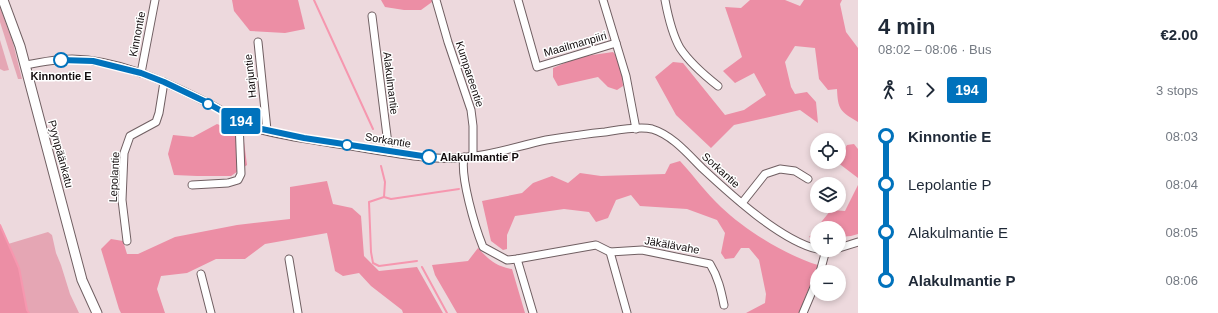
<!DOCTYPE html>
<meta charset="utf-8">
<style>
:root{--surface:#fff;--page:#f6f6f7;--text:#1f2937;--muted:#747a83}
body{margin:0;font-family:Helvetica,sans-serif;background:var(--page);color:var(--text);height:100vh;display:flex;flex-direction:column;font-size:15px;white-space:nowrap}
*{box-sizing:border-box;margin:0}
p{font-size:13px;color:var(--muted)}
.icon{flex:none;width:22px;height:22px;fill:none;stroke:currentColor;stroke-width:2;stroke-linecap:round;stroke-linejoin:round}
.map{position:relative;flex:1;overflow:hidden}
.details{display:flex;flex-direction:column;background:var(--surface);width:360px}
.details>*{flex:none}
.badge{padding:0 8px;border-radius:3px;font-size:14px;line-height:26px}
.fabs{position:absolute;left:810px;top:133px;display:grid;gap:8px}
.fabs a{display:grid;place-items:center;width:36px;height:36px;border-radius:50%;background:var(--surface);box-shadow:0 2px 6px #0003;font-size:20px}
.map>.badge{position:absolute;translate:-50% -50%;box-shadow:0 0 0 2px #fff}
.legs{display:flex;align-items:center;gap:6px;height:44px;padding:0 20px;font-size:13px}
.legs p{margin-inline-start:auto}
.overview{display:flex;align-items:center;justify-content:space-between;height:68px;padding:0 20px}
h1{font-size:22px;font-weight:700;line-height:30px}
ul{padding:0 20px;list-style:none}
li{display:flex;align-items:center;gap:14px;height:48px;font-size:15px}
li i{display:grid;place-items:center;width:6px;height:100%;margin:0 5px;background:currentColor}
li i::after{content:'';width:10px;height:10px;margin:-5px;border:3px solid;border-radius:50%;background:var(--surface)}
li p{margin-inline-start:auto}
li:first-child i{background:linear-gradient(#0000 50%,currentColor 0)}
li:last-child i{background:linear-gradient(currentColor 50%,#0000 0)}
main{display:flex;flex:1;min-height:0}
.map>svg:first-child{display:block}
.green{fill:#e5a6b4}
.forest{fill:#ec8ea5}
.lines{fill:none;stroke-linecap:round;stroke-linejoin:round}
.stream{stroke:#f697af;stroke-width:2}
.minor-casing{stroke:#705f62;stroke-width:9}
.major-casing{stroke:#705f62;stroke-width:11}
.minor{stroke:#fff;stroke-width:7}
.major{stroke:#fff;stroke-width:9}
.line-1-casing{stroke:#fff;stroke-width:9}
.line-1{stroke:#0072bc;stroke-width:6}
.stop-1-dot{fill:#fff;stroke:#0072bc;stroke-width:2}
.labels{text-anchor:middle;stroke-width:3;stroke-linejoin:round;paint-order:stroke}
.street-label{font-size:11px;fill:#130d0e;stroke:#fff}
.stop-label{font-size:11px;font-weight:bold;fill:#130d0e;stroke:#fff}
</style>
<main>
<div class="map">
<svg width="858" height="313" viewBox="0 0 858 313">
<rect width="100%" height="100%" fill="#edd9dd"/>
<g class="green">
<polygon points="0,7 13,43 22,79 18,79 0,22"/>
<polygon points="0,40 9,70 4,71 0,69"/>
<polygon points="48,232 52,235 56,253 61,265 70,294 79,313 29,313 27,310 19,268 8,244"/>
</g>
<g class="forest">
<polygon points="232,0 298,0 305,29 285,33 250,31 234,11"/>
<polygon points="381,0 432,0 432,2 421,10 404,10 385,7"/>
<path d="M750,0H785L800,6L804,0H842L840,4L846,32L858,48V122C840,111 838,110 837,89L828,90L819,79L815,48L795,46L785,62L791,87L795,94L807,92L816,102L818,123L800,110L734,125L711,148L676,115L655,77L673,62L683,63L725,115L744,110L766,95L754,73L735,83L723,71L742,57L725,7L741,8Z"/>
<path d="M613,52C622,60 622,74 623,86L617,90L608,87L598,77L558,86L553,77V68L579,57Z"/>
<polygon points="217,124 243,134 247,165 231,176 197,176 174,175 168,154 173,135 193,137"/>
<polygon points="854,144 858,149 858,178 837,162 839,162 839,157 847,145"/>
<path d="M680,161C694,176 706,193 721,207C745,230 787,256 818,265L799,313H746L765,303L766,294L759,260L749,248H741L734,258L725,259L721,253L725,233L717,220L687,209L640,206L631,195L616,200L608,218L596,222L589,212L564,209L515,216L507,235V249L503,250L491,241L482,201L522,193L533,183L552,176L568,183L580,173L601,176L665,174L670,164Z"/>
<polygon points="327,181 333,204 352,208 361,216 364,256 379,271 417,267 443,313 403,313 402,310 371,286 359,273 343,276 335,271 327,233 265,244 245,259 216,259 187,273 161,276 157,289 165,313 121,313 119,309 101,249 111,239 123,241 127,254 138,254 175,237 237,225 290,219 290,187"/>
<polygon points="858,185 858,234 851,236 839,237 839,228 817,228 817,240 809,237 831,210 845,211"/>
<polygon points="0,225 19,268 27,310 29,313 0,313"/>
<path d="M478,248C488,259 497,267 512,269L525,313H457L435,275L432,265L468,261Z"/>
</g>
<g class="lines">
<g class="stream">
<polyline points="314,0 373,129"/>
<polyline points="381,166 385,182 384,197 369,202 371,252 373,263 379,266 417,261"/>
<polyline points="384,197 391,199 459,189"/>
<polyline points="0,225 19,268 27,310 29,313"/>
<polyline points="422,267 447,313"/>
</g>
<defs>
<g id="minor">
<polyline points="436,0 448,42 471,110 473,126 473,157"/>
<polyline points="518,0 537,67 616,43"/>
<polyline points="603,0 626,76 636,129"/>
<path d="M665,0C668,16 672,34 680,48C690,63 704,75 718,86"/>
<polyline points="372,16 389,152"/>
<polyline points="258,42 267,130"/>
<path d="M26,65C41,62 57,59 72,59C118,60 162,80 202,100C220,109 236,120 255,128C276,135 308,139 331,143C361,147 393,154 424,157C440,159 458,159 475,156C499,153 522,145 546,140C565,137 585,134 605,132C618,130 639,126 652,129C672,135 688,154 702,168C730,194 780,240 817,249"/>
<polyline points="141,73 155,0"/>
<path d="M464,157C460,177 475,227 483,247L507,260L517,259L596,245L610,252L627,313"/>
<polyline points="192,185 228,183 238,180 241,174 239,121"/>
<polyline points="742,203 765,174 780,169 795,171 808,179"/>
<polyline points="127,241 122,200 124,153 130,136 156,122 159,113 164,82"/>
<polyline points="839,248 858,242"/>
<path d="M610,252L642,250L710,264C718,277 721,290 724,305"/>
<polyline points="289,259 298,313"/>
<polyline points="517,259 533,313"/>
<polyline points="820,272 826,250"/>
<polyline points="201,274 211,313"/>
<polyline points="803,313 817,280"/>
</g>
<polyline id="major" points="3,0 20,46 82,280 97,313"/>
</defs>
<use href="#minor" class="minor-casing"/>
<use href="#major" class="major-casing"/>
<use href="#minor" class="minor"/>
<use href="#major" class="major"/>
</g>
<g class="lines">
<defs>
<polyline id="line-1" points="61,60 93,61 141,73 164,82 204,101 239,121 257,128 304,138 429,157"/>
</defs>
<use href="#line-1" class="line-1-casing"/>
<use href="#line-1" class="line-1"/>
</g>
<g class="stop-1-dot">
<circle cx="61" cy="60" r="7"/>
<circle cx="208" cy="104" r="5"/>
<circle cx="347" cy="145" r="5"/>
<circle cx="429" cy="157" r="7"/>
</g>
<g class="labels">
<g class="street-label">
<text transform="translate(137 34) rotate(-79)" y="4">Kinnontie</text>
<text transform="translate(575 44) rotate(-16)" y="4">Maailmanpiiri</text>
<text transform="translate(470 74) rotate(72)" y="4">Kumpareentie</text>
<text transform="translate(250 76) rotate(-96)" y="4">Harjuntie</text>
<text transform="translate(391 83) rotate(83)" y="4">Alakulmantie</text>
<text transform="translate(388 140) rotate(9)" y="4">Sorkantie</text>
<text transform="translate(61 154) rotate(75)" y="4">Pyynpäänkatu</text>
<text transform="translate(721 170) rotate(42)" y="4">Sorkantie</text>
<text transform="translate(114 177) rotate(-87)" y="4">Lepolantie</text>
<text transform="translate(672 245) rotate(10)" y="4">Jäkälävahe</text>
</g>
<g class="stop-label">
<text x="61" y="80">Kinnontie E</text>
<text x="440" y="161" text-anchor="start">Alakulmantie P</text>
</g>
</g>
</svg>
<div class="fabs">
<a><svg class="icon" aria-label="locate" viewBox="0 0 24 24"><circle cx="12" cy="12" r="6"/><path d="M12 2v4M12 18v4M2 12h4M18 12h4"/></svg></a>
<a><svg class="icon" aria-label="layers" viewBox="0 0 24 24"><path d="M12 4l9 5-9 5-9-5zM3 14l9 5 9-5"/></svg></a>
<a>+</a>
<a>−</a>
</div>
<b class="badge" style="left:241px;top:121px;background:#0072bc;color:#fff">194</b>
</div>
<section class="details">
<div class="overview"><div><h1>4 min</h1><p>08:02 – 08:06 · Bus</p></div><b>€2.00</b></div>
<div class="legs"><svg class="icon" aria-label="walk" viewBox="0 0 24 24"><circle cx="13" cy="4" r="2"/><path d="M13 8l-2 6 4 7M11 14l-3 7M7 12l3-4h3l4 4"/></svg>1<svg class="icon" aria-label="forward" viewBox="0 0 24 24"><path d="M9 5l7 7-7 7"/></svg><b class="badge" style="background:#0072bc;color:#fff">194</b><p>3 stops</p></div>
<ul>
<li><i style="color:#0072bc"></i><b>Kinnontie E</b><p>08:03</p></li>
<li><i style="color:#0072bc"></i><span>Lepolantie P</span><p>08:04</p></li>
<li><i style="color:#0072bc"></i><span>Alakulmantie E</span><p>08:05</p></li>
<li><i style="color:#0072bc"></i><b>Alakulmantie P</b><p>08:06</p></li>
</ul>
</section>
</main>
